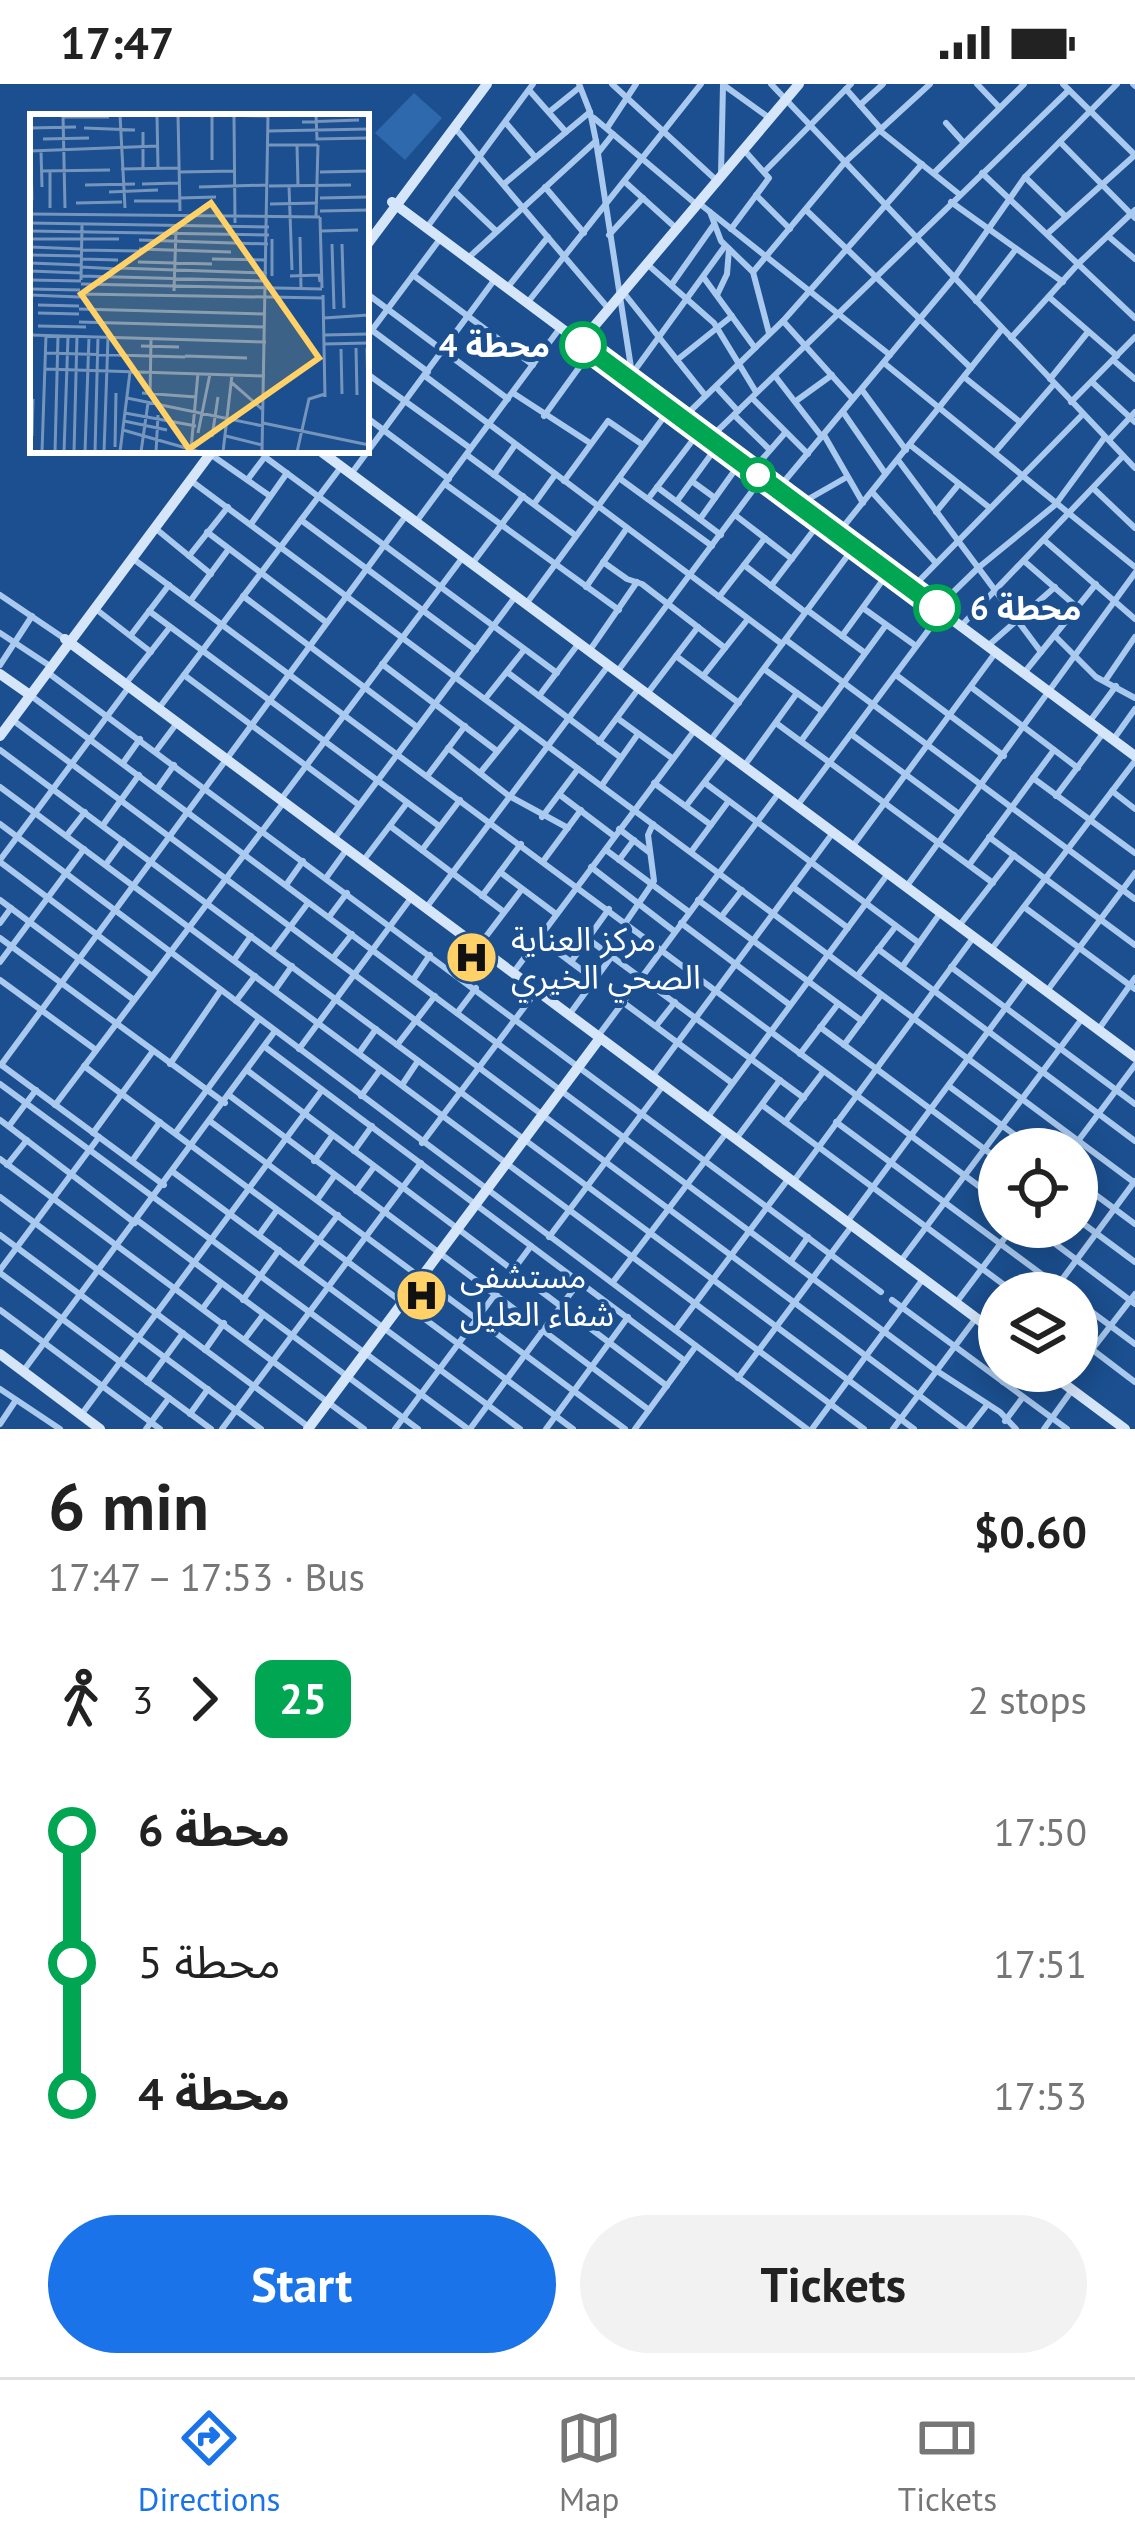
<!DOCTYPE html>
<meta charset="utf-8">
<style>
:root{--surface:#fff;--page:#f2f2f2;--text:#222;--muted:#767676;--line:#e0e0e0;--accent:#1a73e8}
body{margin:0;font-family:"PT Sans","Noto Sans Arabic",sans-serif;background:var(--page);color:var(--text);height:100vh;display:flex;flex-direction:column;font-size:45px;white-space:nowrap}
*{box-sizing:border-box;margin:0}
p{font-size:39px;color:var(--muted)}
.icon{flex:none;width:66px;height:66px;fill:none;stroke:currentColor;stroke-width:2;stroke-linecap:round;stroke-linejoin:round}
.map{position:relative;height:1345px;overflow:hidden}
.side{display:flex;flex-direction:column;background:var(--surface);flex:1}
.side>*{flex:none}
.badge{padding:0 24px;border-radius:18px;font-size:42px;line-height:78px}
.controls{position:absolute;left:978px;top:1044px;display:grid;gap:24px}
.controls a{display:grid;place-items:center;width:120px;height:120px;border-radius:50%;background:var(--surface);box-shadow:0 6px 30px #0003;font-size:60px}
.map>.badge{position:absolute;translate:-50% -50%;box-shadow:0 0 0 6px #fff}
.legs{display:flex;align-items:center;gap:18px;height:132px;padding:0 48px;font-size:39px}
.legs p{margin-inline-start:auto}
.head{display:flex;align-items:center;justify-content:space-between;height:204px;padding:0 48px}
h1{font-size:66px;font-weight:600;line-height:90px}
.primary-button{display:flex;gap:24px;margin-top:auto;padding:24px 48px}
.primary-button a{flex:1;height:138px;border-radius:72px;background:var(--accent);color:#fff;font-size:48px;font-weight:600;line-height:138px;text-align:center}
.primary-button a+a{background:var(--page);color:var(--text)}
ul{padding:0 48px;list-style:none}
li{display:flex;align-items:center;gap:42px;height:132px;font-size:45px}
li i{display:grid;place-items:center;width:18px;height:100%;margin:0 15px;background:currentColor}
li i::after{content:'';width:30px;height:30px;margin:-15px;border:9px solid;border-radius:50%;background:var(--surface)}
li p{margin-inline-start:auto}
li:first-child i{background:linear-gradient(#0000 50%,currentColor 0)}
li:last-child i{background:linear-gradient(currentColor 50%,#0000 0)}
.status{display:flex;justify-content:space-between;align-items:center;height:84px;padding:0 60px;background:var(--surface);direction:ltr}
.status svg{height:33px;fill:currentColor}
.menu{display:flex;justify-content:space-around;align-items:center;height:168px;border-top:3px solid var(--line);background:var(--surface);font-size:33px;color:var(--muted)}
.menu a{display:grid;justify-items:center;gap:6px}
.menu .current{color:var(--accent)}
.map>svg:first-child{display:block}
.green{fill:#2e69ad}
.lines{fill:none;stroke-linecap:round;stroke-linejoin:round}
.street{stroke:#a9c9ee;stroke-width:6}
.secondary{stroke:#d6e6fa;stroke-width:10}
.line-1-casing{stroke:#fff;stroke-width:27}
.line-1{stroke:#00a651;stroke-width:18}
.stop-1-dot{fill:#fff;stroke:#00a651;stroke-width:6}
.labels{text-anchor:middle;stroke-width:10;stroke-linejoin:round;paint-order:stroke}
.stop-label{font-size:33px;font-weight:bold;fill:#fff;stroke:#1b4f8f;text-anchor:end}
.poi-label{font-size:33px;fill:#fff;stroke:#1b4f8f;text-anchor:start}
.inset-road{fill:none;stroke:#7695bc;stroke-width:3}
.view{fill:#ffd166;fill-opacity:0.15;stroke:#ffd166;stroke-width:6}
.inset-edge{fill:none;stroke:#fff;stroke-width:6}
</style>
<div class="status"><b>17:47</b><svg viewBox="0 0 49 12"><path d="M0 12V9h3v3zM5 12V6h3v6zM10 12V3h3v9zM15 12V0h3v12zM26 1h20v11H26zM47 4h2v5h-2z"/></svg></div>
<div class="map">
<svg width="1135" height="1345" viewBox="0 0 1135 1345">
<rect width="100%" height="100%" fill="#1b4f8f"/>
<polygon class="green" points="414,9 442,34 405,76 375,49"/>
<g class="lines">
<g class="street">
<polyline points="579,0 590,28 596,57 632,290"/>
<polyline points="612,0 715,95"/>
<polyline points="771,0 1135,384"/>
<polyline points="977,0 999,23"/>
<polyline points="1133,0 1135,2"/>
<polyline points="725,2 768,33"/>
<polyline points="846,5 881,45"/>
<polyline points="529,6 566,48"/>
<polyline points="860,21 883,0"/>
<polyline points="549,28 580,3"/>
<polyline points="594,34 697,121"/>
<polyline points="506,39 535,73"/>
<polyline points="946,39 963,58"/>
<polyline points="455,44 608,224"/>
<polyline points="607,44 636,0"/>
<polyline points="879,46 959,110"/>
<polyline points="1060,58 1135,134"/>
<polyline points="598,69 613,50"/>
<polyline points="766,86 851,0"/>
<polyline points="934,89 1024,0"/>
<polyline points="982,89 1135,234"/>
<polyline points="721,90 723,1"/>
<polyline points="1025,93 1065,132"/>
<polyline points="625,98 677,145"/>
<polyline points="504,100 590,28"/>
<polyline points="545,103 584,149"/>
<polyline points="454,107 496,147"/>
<polyline points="756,111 790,145"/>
<polyline points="951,118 1063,198"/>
<polyline points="700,120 890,271"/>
<polyline points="806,126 971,284"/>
<polyline points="710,128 721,157 753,188 769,249"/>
<polyline points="428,142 533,0"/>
<polyline points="731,145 769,94 744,66"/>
<polyline points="1047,150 1135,71 1063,0"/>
<polyline points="609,151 643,114"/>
<polyline points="1108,152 1135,175"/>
<polyline points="467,175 596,57"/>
<polyline points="647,180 714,239 756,308"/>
<polyline points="753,188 845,78 930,0"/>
<polyline points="413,191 533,281"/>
<polyline points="704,194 755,264"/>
<polyline points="672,200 713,142"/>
<polyline points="507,204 548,153"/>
<polyline points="623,208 705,311"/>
<polyline points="366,209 508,315"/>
<polyline points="717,211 727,190 729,165"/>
<polyline points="1049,213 1117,272"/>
<polyline points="976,217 1016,165"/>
<polyline points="528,218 701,0"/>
<polyline points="783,237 852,314"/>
<polyline points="373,247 428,288"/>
<polyline points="366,254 440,155"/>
<polyline points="1011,254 1079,179 1135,126"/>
<polyline points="677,276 732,232"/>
<polyline points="1113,276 1135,295"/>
<polyline points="884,279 1135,483"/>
<polyline points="366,289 470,364"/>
<polyline points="632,290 725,162"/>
<polyline points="425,292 782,560"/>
<polyline points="775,292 822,353"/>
<polyline points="964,293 1020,338"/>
<polyline points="1050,295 1088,248"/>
<polyline points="1092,298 1135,338"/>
<polyline points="716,303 738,327"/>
<polyline points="862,306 906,366"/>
<polyline points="513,309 590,359"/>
<polyline points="752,314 808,370"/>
<polyline points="796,317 832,291"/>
<polyline points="1071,318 1135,253"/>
<polyline points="843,328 885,389"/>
<polyline points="734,331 770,366"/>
<polyline points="544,332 591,267"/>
<polyline points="366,333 449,395"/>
<polyline points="682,335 783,237 922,80"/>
<polyline points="824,351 863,419"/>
<polyline points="709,355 1069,6"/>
<polyline points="1109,356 1135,328"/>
<polyline points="910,361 990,424"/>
<polyline points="995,368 1054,300"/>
<polyline points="210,370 270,412"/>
<polyline points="467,371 575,451"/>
<polyline points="265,373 557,589"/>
<polyline points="898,376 1041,568"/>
<polyline points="354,386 495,195"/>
<polyline points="752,387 785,349"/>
<polyline points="494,391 515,361"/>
<polyline points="619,394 712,462"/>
<polyline points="248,395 270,366"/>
<polyline points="190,396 1135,1099"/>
<polyline points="564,397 608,337 643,361"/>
<polyline points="693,398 715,414"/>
<polyline points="445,400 619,526"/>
<polyline points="657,403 721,451"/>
<polyline points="1094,405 1135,444"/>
<polyline points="777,406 954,194 1025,93 1117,0"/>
<polyline points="872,408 936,479"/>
<polyline points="648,415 699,348"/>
<polyline points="677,417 718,361"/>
<polyline points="534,420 555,391"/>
<polyline points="798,421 847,393"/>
<polyline points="936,428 959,400"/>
<polyline points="735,431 792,475"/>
<polyline points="700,435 740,379"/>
<polyline points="301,436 476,566"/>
<polyline points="416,438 560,244"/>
<polyline points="251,440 287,389"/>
<polyline points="155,444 211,490"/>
<polyline points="207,448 326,538"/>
<polyline points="839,448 1002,245"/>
<polyline points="1044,456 1135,535"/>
<polyline points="189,472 228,423"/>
<polyline points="132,474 999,1117"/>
<polyline points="475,476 523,412"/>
<polyline points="1024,477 1077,523"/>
<polyline points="603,478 627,495 642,500 725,564"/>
<polyline points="744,481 805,528"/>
<polyline points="771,502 820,438"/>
<polyline points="586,503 627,444"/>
<polyline points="913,503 1083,330"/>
<polyline points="0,511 65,555"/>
<polyline points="243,512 417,643"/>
<polyline points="719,513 765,454"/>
<polyline points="191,516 228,466"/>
<polyline points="529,516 669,326"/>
<polyline points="863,524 916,562"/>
<polyline points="937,524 978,484 1055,421 1105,353"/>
<polyline points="97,526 151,568"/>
<polyline points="807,526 865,569"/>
<polyline points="149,527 439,742"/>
<polyline points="961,542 1123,372"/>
<polyline points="0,549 47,580"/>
<polyline points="131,551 169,501"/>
<polyline points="842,552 888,489"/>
<polyline points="1055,552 1096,593 1135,614"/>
<polyline points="786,556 1135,815"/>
<polyline points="990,560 1055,503"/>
<polyline points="592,563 637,498"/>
<polyline points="676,572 739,619"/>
<polyline points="382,580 497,667"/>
<polyline points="0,581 32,532"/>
<polyline points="764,585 822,627"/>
<polyline points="47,588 881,1208"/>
<polyline points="507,588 620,673"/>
<polyline points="617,588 762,394"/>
<polyline points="1024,589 1096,500"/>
<polyline points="184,591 359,721"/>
<polyline points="896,591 1004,672"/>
<polyline points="703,592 748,535"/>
<polyline points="1105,597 1135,553"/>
<polyline points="127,598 170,543"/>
<polyline points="971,603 1078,684"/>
<polyline points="650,606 698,543"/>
<polyline points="30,611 937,1287 1000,1328 1016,1345"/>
<polyline points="539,612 579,559"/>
<polyline points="485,615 524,566"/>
<polyline points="159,624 341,383"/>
<polyline points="617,634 672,674"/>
<polyline points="14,637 964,1345"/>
<polyline points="1090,637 1116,602"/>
<polyline points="776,639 993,799"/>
<polyline points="851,650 959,730"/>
<polyline points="713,653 854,463"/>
<polyline points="1113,656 1135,625"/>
<polyline points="801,657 886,541"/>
<polyline points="599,658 639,604"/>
<polyline points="448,664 509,712 568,744"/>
<polyline points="0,666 914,1345"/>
<polyline points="156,667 177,639"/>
<polyline points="747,678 797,609"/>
<polyline points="123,679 140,655"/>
<polyline points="480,689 519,641"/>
<polyline points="428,691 465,642"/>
<polyline points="1033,694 1135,769"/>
<polyline points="654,699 711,741"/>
<polyline points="705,699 919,859"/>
<polyline points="602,701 638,650"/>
<polyline points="0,703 864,1345"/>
<polyline points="157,705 174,681"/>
<polyline points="1112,707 1135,725"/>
<polyline points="560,711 614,752"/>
<polyline points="1056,712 1104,648"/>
<polyline points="282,714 463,473"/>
<polyline points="800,718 942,528"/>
<polyline points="686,722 727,669"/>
<polyline points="542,733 578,685"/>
<polyline points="0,740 807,1345"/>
<polyline points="103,741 139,691"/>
<polyline points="390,742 504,828"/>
<polyline points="619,745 649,768"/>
<polyline points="67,751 85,728"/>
<polyline points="989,753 1135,861"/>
<polyline points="334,755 515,513"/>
<polyline points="855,759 996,568"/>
<polyline points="422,766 460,716"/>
<polyline points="606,766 689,828"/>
<polyline points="691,768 728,718"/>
<polyline points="0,776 129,603"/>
<polyline points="544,776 581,726"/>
<polyline points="619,776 634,756"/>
<polyline points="363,777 407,719"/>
<polyline points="0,778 152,892"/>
<polyline points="106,780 123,757"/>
<polyline points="969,781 1054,666"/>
<polyline points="591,783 674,847"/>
<polyline points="500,788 556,830"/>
<polyline points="326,794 347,765"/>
<polyline points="909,799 1135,489"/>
<polyline points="286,801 303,777"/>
<polyline points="793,803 848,844"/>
<polyline points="482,812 521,760"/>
<polyline points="0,816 134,916"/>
<polyline points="698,816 862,937"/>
<polyline points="1024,823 1135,905"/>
<polyline points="426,824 608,582"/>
<polyline points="329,833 347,809"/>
<polyline points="721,833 742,806"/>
<polyline points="626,838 654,797 648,751 653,740"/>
<polyline points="962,838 1014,771"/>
<polyline points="0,839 11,824"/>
<polyline points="681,839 790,921"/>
<polyline points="0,854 225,1019"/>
<polyline points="540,855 595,896"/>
<polyline points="588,855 804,1014"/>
<polyline points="994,862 1135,677"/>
<polyline points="478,863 522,805"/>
<polyline points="878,865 1135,1057"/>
<polyline points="272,867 308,819"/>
<polyline points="333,874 352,850"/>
<polyline points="234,876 251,852"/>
<polyline points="0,878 84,765"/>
<polyline points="571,878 609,825"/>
<polyline points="902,883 941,828"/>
<polyline points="951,883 1135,1020"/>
<polyline points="454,888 474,859"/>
<polyline points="513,889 694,647"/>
<polyline points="858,891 896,842"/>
<polyline points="0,896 96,966"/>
<polyline points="413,896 430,871"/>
<polyline points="1050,903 1135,789"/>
<polyline points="275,906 292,882"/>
<polyline points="236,917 255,892"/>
<polyline points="624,919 732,999"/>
<polyline points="457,929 476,904"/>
<polyline points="569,931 612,872"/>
<polyline points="656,942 675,918"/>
<polyline points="1101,942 1135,894"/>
<polyline points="820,943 999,1076"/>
<polyline points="598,952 778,710"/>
<polyline points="397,961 435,912"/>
<polyline points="844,961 881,911"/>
<polyline points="265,963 685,1277"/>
<polyline points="299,965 411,814"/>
<polyline points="359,969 376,945"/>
<polyline points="800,970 838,920"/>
<polyline points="0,980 164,1101"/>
<polyline points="170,980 221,906"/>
<polyline points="1,981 405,433"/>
<polyline points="84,982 573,1345"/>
<polyline points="248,987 667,1302"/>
<polyline points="652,993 832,750"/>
<polyline points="0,1000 468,1345"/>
<polyline points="402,1001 418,977"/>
<polyline points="950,1003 1034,1065"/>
<polyline points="230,1012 649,1326"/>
<polyline points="361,1012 380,986"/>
<polyline points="55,1021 284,718"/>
<polyline points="762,1021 1015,1209"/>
<polyline points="707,1034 887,791"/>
<polyline points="0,1036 135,1139"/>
<polyline points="211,1038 625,1345"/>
<polyline points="785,1038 823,988"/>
<polyline points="836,1038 1067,1209"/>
<polyline points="9,1042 36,1006"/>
<polyline points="176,1048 259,935"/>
<polyline points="93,1049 153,967"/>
<polyline points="736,1055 780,996"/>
<polyline points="422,1059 535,909"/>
<polyline points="1072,1065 1135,981"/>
<polyline points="354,1067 372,1042"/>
<polyline points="0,1075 364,1345"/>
<polyline points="132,1077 160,1038"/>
<polyline points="314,1077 332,1052"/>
<polyline points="7,1081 27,1056"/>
<polyline points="173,1088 520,1345"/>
<polyline points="1077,1097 1135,1140"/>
<polyline points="793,1098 973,854"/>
<polyline points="356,1107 374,1083"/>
<polyline points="0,1113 310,1344"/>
<polyline points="317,1116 335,1091"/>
<polyline points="1077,1135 1135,1178"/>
<polyline points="137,1136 418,1345"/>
<polyline points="847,1138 1027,895"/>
<polyline points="1033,1143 1135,1220"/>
<polyline points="0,1151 261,1345"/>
<polyline points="259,1151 277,1126"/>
<polyline points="549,1153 662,1003"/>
<polyline points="791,1177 808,1153"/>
<polyline points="900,1178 1081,936"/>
<polyline points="300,1181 338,1131"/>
<polyline points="0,1186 99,1053"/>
<polyline points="0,1189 211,1345"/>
<polyline points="613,1198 727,1048"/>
<polyline points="1052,1209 1135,1097"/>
<polyline points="243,1216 279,1166"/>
<polyline points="892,1216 1067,1345"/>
<polyline points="1077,1217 1135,1260"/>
<polyline points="956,1219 1013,1143"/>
<polyline points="203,1224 221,1200"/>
<polyline points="0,1226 160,1345"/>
<polyline points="676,1245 789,1094"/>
<polyline points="1077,1254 1135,1298"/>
<polyline points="245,1255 263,1231"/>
<polyline points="205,1266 224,1239"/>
<polyline points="1077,1285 1135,1210"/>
<polyline points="24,1286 275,947"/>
<polyline points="738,1294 851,1143"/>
<polyline points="147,1298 183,1249"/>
<polyline points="1003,1298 1011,1287"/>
<polyline points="0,1305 60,1345"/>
<polyline points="190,1330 208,1305"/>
<polyline points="81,1331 322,1006"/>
<polyline points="1005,1337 1023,1313"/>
<polyline points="0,1340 16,1316"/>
<polyline points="146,1345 169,1314"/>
<polyline points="222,1345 421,1079"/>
<polyline points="395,1345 531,1162"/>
<polyline points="470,1345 579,1198"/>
<polyline points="546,1345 628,1233"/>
<polyline points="635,1345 696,1262"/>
<polyline points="812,1345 923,1195"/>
<polyline points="893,1345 976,1234"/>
<polyline points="968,1345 987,1321"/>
<polyline points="1044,1345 1072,1306"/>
</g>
<g class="secondary">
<polyline points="392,118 1135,672"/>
<polyline points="366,162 487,0"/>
<polyline points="580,259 799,0"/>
<polyline points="319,366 1135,973"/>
<polyline points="65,555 999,1251"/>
<polyline points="0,590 30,611"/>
<polyline points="0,652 213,366"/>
<polyline points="0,1270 100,1345"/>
<polyline points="1047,1287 1125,1345"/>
<polyline points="308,1345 600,954"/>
</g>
</g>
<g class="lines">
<defs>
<polyline id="line-1" points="583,261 937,524"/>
</defs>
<use href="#line-1" class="line-1-casing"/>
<use href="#line-1" class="line-1"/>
</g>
<defs>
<symbol id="hospital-disc" viewBox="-11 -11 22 22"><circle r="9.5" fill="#ffd166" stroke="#1b4f8f"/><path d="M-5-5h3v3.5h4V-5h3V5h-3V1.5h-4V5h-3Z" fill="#111"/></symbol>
</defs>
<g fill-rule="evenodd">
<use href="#hospital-disc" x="442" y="844" width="59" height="59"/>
<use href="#hospital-disc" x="392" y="1182" width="59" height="59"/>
</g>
<g class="stop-1-dot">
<circle cx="583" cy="261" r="21"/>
<circle cx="758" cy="391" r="15"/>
<circle cx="937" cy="524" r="21"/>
</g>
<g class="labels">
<g class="stop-label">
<text x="550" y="273">محطة 4</text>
<text x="970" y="536" text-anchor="start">محطة 6</text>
</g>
<g class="poi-label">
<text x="511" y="867">مركز العناية<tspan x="511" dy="38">الصحي الخيري</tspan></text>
<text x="460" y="1204">مستشفى<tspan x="460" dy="38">شفاء العليل</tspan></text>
</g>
</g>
<g transform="translate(30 30)">
<rect width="339" height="339" fill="#1b4f8f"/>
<path class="inset-road" d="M33,1L35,94M90,1L95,94M127,1L128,54M148,1L150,97M182,1L238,2M286,1L287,25L339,24M33,3H79M182,3V46M204,3L205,109M272,8L329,6M0,14L46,13M54,14L105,16M238,17L339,15M113,18V55M13,25L59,24M237,31H288M267,31L268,72M0,37L128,32M11,37L12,73M1,48L2,86M91,55L149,54M12,57L80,56M20,57V94M149,58L205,57M290,58L339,57M112,70L149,69M55,71L105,70M239,72L321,71M259,72L262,156M169,73L238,71M79,78L128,76M150,84L186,83M290,84L339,83M104,87H150M46,89L92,88M240,90L288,89M290,97L339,96M0,100L290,103M286,103L288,31M290,103L292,174M0,109L239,113M0,117L239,121M291,117L328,116M270,123L271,175M0,125H89M242,125V162M109,126L238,130M302,130L304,195M312,130L314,194M0,133L51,135M109,135L201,138M51,136L109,137M0,141L51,142M51,145L88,146M182,145L236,146M108,148L182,150M0,149L51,151M51,153L88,155M88,154L237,159M0,157L51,159M51,162L237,167M260,162L289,161L290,168M0,166L51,167M51,166L52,111M51,170L292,175M0,175L50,176M144,177L146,116M50,180L293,184M0,181L50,183M293,181L295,283M8,191L49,192M49,195L236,200M8,199L49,200M294,204L339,201M49,208L235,213M8,212L56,213M0,221L236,228M294,221L339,220M294,230L339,229M111,232L149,233M326,234L327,281M337,234L338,283M311,235L312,280M16,239L155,243M155,242L217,244M15,255L235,262M201,268L233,296M112,279L166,283M120,283L121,225M97,284L233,312M95,299L166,312M94,307L137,316M233,309L339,331M93,316L170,338M168,319L180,260M2,322L3,285M196,322L232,331M182,323L188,283M85,333L86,279M161,335L168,259M12,338L16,221M25,338L28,222M34,338L38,223M44,338L47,222M55,338L59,223M65,338L68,223M74,338L78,224M90,338L100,258M111,338L118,289M126,338L128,301M193,338L202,261M232,338L238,1M267,338L279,285L295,280"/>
<path class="view" d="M181,89L289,244L159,335L51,180Z"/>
<rect width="339" height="339" class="inset-edge"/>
</g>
</svg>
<div class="controls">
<a><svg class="icon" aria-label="locate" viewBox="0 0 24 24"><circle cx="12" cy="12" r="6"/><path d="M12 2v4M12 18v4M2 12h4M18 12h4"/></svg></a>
<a><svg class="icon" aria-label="layers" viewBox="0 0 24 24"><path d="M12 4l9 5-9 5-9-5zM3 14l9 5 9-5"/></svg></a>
</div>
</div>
<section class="side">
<div class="head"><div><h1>6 min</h1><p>17:47 – 17:53 · Bus</p></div><b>$0.60</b></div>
<div class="legs"><svg class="icon" aria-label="walk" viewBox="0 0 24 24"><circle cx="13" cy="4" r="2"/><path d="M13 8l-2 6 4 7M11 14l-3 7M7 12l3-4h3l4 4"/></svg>3<svg class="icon" aria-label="forward" viewBox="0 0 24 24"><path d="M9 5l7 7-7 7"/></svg><b class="badge" style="background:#00a651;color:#fff">25</b><p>2 stops</p></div>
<ul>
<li><i style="color:#00a651"></i><b>محطة 6</b><p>17:50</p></li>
<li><i style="color:#00a651"></i><span>محطة 5</span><p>17:51</p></li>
<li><i style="color:#00a651"></i><b>محطة 4</b><p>17:53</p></li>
</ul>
<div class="primary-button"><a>Start</a><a>Tickets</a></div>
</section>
<nav class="menu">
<a class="current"><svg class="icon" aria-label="directions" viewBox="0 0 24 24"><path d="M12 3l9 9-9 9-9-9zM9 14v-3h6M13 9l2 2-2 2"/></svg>Directions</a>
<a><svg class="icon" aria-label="map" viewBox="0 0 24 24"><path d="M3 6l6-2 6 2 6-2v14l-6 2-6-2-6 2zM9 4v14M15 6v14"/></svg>Map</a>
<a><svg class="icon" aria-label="tickets" viewBox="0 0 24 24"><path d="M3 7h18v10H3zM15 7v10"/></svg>Tickets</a>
</nav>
